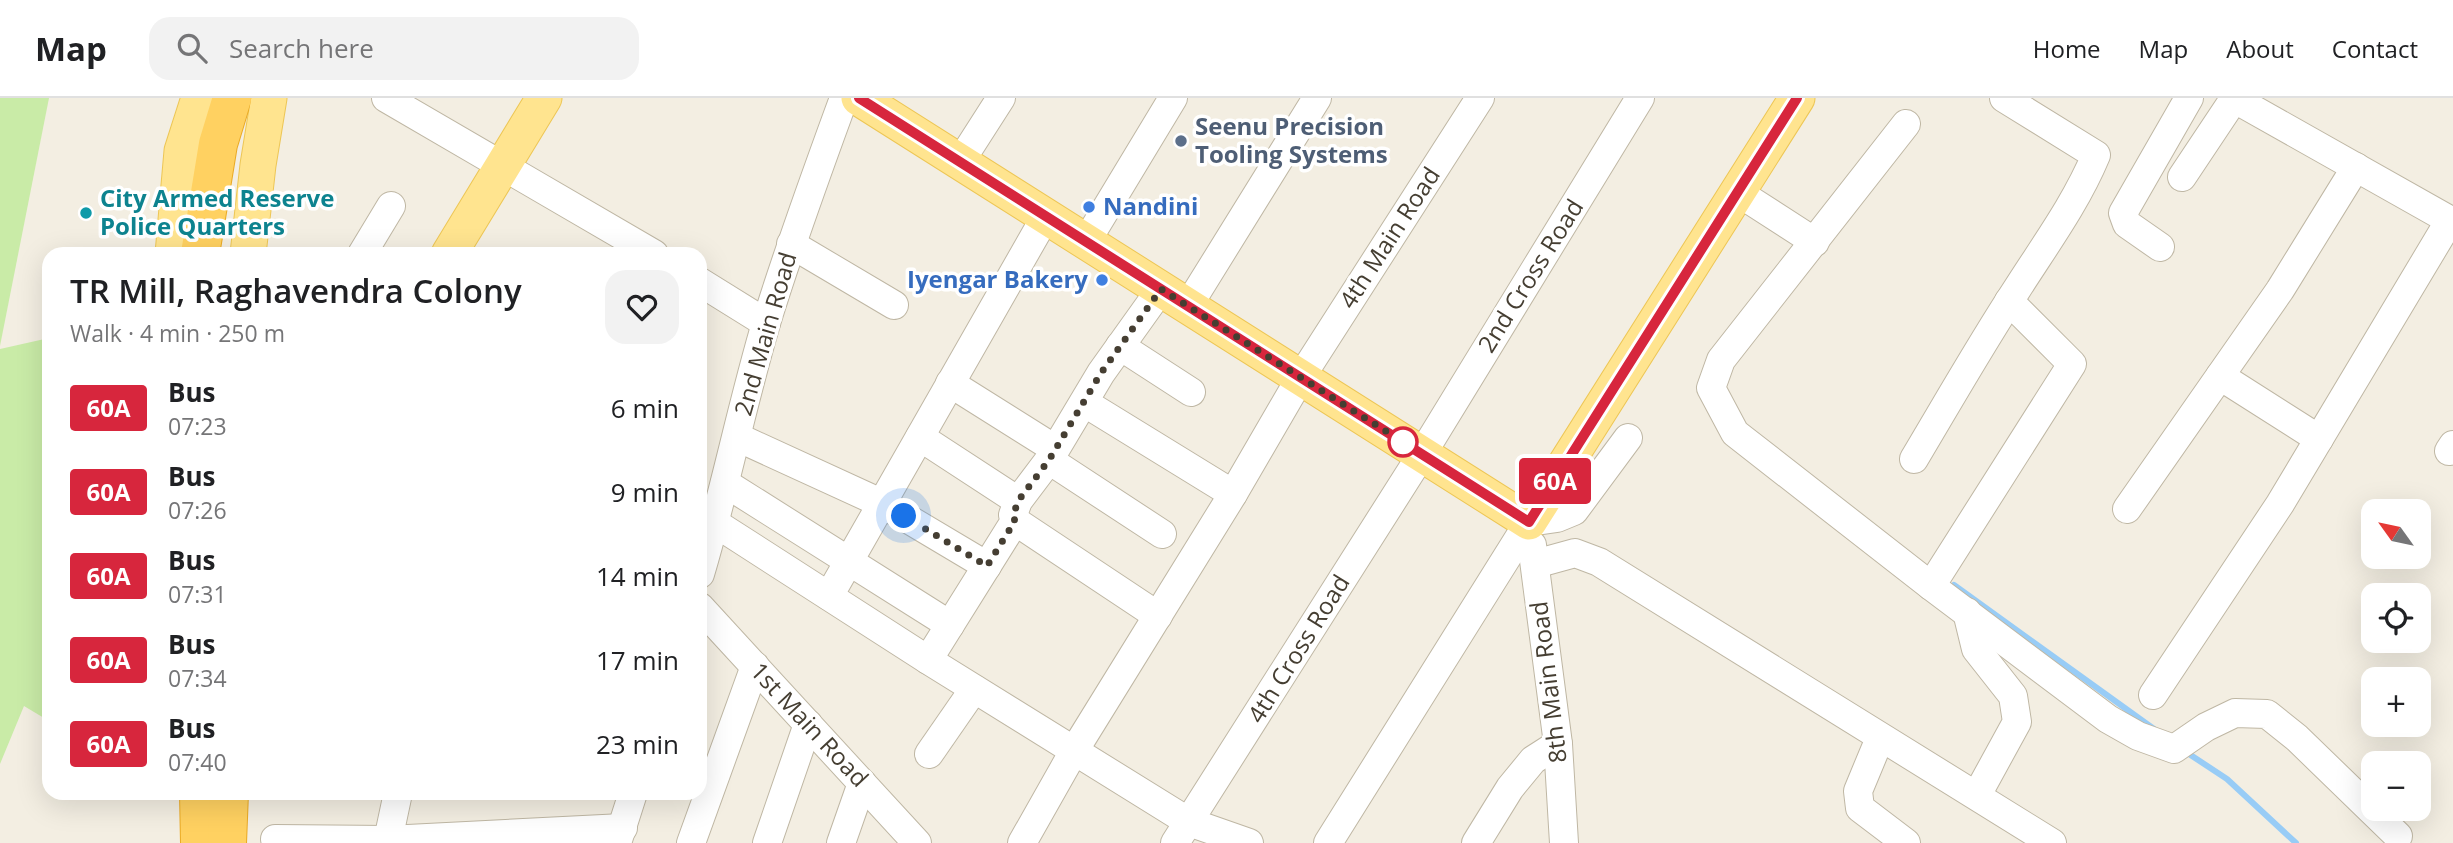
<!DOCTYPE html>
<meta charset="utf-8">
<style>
:root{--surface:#fff;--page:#f2f2f2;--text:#202124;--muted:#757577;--line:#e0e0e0}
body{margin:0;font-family:"Open Sans",sans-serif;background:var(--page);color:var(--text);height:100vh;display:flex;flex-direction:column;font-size:26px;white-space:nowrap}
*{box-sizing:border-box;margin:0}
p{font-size:23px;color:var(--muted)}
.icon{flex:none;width:38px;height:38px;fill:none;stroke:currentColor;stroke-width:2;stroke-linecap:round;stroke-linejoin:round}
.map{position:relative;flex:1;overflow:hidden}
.details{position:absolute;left:42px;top:149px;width:665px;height:553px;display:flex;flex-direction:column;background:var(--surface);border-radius:21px;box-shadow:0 7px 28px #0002}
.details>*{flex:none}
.badge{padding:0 14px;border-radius:5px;font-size:24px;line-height:46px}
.needle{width:46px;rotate:303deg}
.buttons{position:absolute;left:2361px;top:401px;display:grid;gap:14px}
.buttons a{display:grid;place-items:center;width:70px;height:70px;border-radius:14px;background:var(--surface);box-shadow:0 7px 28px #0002;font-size:35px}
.you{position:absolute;width:35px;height:35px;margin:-18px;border:5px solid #fff;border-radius:50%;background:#1a73e8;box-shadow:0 0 0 10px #1a73e833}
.map>.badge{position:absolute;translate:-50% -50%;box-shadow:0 0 0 4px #fff}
.round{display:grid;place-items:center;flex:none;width:74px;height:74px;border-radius:21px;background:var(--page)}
.head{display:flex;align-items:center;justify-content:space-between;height:119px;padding:0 28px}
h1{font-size:33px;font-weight:600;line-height:52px}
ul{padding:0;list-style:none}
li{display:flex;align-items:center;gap:21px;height:84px;padding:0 28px}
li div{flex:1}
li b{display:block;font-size:26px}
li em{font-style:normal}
li .badge{min-width:77px;font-weight:700;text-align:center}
header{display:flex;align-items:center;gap:42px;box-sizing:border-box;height:98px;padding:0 35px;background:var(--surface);border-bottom:2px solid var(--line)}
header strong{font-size:33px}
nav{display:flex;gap:38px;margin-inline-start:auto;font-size:24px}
.search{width:490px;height:63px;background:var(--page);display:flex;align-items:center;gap:18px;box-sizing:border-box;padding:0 24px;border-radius:21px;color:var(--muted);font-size:26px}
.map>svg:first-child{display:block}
.green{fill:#c9eba7}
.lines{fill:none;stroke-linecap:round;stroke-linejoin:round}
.stream{stroke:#98ccf6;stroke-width:6}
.minor-casing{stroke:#bfb7a4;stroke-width:30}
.major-casing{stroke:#edc655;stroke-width:37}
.highway-casing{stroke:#eaaa25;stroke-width:40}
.minor{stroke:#fff;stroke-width:28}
.major{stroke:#ffe48f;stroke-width:35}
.highway{stroke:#ffd161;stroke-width:38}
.line-casing{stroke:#fff;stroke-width:16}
.line{stroke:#d7263d;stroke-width:10}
.walk{stroke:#453e32;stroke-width:7;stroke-dasharray:0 12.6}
.service-dot{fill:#5c6f8a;stroke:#fff;stroke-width:2.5}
.shop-dot{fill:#3f7fe0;stroke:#fff;stroke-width:2.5}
.culture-dot{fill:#0f9aa8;stroke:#fff;stroke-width:2.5}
.stop-dot{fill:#fff;stroke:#d7263d;stroke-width:3.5}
.labels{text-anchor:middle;stroke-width:7;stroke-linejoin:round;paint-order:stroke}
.service-label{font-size:24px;font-weight:bold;fill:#4e5e75;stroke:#fff;text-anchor:start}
.culture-label{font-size:24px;font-weight:bold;fill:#0d838f;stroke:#fff;text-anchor:start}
.shop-label{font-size:24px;font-weight:bold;fill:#366cbe;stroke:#fff;text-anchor:start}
.street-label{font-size:24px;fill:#453e32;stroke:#fff}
</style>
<header>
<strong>Map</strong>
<div class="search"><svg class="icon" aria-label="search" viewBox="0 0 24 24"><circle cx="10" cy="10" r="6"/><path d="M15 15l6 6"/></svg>Search here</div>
<nav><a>Home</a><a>Map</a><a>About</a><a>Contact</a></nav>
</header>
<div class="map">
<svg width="2453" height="745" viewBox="0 0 2453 745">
<rect width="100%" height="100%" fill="#f3eee2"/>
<g class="green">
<polygon points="0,0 49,0 0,248"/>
<polygon points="49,240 49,623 24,608 0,666 0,251"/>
</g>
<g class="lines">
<g class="stream">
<polyline points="1954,487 2154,631"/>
<polyline points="2186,654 2227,681 2296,745"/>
</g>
<defs>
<g id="minor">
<polyline points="386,0 654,156"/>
<polyline points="2233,0 2453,124"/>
<polyline points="1906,26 1721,262 1711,290 1735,335 1931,488 2108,621 2138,638 2174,651 2206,629 2235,615 2267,616 2297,640 2398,738"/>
<polyline points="960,64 1001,0"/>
<polyline points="2182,79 2234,1"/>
<polyline points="1739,95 1815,144"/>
<polyline points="1086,144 1173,0"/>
<polyline points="791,146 894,207"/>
<polyline points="2160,149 2127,126 2123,115 2189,0"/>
<polyline points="362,156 391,108"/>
<polyline points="700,184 766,225"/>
<polyline points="1188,208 1317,0"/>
<polyline points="1120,248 1191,294"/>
<polyline points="2220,278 2319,341"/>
<polyline points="950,285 1055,351"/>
<polyline points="1085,305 1233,396"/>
<polyline points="737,339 883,406 987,468"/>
<polyline points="920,339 1018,403"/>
<polyline points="2449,353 2453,347"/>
<path d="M1914,361C1948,304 1981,246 2017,191C2045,147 2076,105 2096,57L2004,0"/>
<polyline points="1049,362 1162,436"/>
<polyline points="725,385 950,527"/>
<polyline points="2127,411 2280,192 2356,69"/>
<polyline points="1015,423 1158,518"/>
<polyline points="1529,424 1557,420 1574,413 1628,340"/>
<polyline points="715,425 928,562 1189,724 1249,745"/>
<polyline points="1532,447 1558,646 1564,745"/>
<polyline points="1535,466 1575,455 1599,464 2052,745"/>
<path d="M700,476C725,392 742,306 767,222C790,147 817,74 844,0"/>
<polyline points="1931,488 2072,266 2009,203"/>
<polyline points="829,498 1046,118"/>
<polyline points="700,509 917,745"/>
<polyline points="1967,514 1976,551 2013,598 2017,624 1977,697"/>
<polyline points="928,562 1015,423 1013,417 1018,403 1049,362 1101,275 1161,191"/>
<polyline points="2153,597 2280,406 2450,122"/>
<polyline points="1880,640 1858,693 1860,710 1906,745"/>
<polyline points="929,656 974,591"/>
<polyline points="275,741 388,742 623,730"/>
<polyline points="388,742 398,695"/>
<polyline points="617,745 633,695"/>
<polyline points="691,745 755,568"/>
<polyline points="767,745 808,626"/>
<polyline points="841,745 862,685"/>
<polyline points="1022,745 1074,653 1233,396 1301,279 1480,0"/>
<polyline points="1175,745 1422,356 1640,0"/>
<polyline points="1328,745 1529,424"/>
<polyline points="1476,745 1510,690 1533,662 1558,646"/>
</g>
<g id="major">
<polyline points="859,0 1529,424 1797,0"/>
<polyline points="173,156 182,53 199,0"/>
<polyline points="248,156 258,67 269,0"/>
<polyline points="449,156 544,0"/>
</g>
<g id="highway">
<polyline points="200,156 218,46 232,0"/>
<polyline points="199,695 200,745"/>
<polyline points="227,745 229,695"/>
</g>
</defs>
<use href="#minor" class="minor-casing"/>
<use href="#major" class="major-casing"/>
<use href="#highway" class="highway-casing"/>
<use href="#minor" class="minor"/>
<use href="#major" class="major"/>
<use href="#highway" class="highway"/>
</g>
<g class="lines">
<defs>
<polyline id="line" points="859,0 1529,424 1797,0"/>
</defs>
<use href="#line" class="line-casing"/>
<use href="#line" class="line"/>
<polyline class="walk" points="904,418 987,468 1015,423 1013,418 1018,403 1049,362 1101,275 1161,191 1403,344"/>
</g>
<circle class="service-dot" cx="1181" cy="43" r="7"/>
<g class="shop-dot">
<circle cx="1089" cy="109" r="7"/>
<circle cx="1102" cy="182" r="7"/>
</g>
<circle class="culture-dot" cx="86" cy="115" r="7"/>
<circle class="stop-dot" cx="1403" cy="344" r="14"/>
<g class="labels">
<g class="service-label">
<text x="1195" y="37">Seenu Precision<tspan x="1195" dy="28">Tooling Systems</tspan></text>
</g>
<g class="culture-label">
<text x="100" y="109">City Armed Reserve<tspan x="100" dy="28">Police Quarters</tspan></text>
</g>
<g class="shop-label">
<text x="1103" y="117">Nandini</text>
<text x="1088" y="190" text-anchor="end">Iyengar Bakery</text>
</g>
<g class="street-label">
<text transform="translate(1390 140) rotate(-57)" y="8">4th Main Road</text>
<text transform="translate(1531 178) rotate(-58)" y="8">2nd Cross Road</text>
<text transform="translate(766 236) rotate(-74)" y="8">2nd Main Road</text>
<text transform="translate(1299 551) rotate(-58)" y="8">4th Cross Road</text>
<text transform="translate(1549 584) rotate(-97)" y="8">8th Main Road</text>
<text transform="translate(809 627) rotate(47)" y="8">1st Main Road</text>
</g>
</g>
</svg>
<div class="buttons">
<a><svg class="needle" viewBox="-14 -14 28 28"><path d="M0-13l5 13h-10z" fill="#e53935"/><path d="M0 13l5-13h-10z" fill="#757577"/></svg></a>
<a><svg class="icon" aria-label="locate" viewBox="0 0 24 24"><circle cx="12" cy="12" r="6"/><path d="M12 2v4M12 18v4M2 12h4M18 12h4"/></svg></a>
<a>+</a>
<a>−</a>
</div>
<div class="you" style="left:904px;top:418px"></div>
<b class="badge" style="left:1555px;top:383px;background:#d7263d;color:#fff">60A</b>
<section class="details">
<div class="head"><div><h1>TR Mill, Raghavendra Colony</h1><p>Walk · 4 min · 250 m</p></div><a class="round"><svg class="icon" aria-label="heart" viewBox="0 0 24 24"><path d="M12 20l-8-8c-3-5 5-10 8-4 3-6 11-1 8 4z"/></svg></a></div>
<ul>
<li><span class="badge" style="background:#d7263d;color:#fff">60A</span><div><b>Bus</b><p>07:23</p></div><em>6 min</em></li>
<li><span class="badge" style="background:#d7263d;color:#fff">60A</span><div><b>Bus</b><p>07:26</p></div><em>9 min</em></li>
<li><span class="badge" style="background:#d7263d;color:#fff">60A</span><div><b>Bus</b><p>07:31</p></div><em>14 min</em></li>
<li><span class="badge" style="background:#d7263d;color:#fff">60A</span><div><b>Bus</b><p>07:34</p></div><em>17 min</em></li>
<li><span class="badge" style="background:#d7263d;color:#fff">60A</span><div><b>Bus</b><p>07:40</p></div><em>23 min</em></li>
</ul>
</section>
</div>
